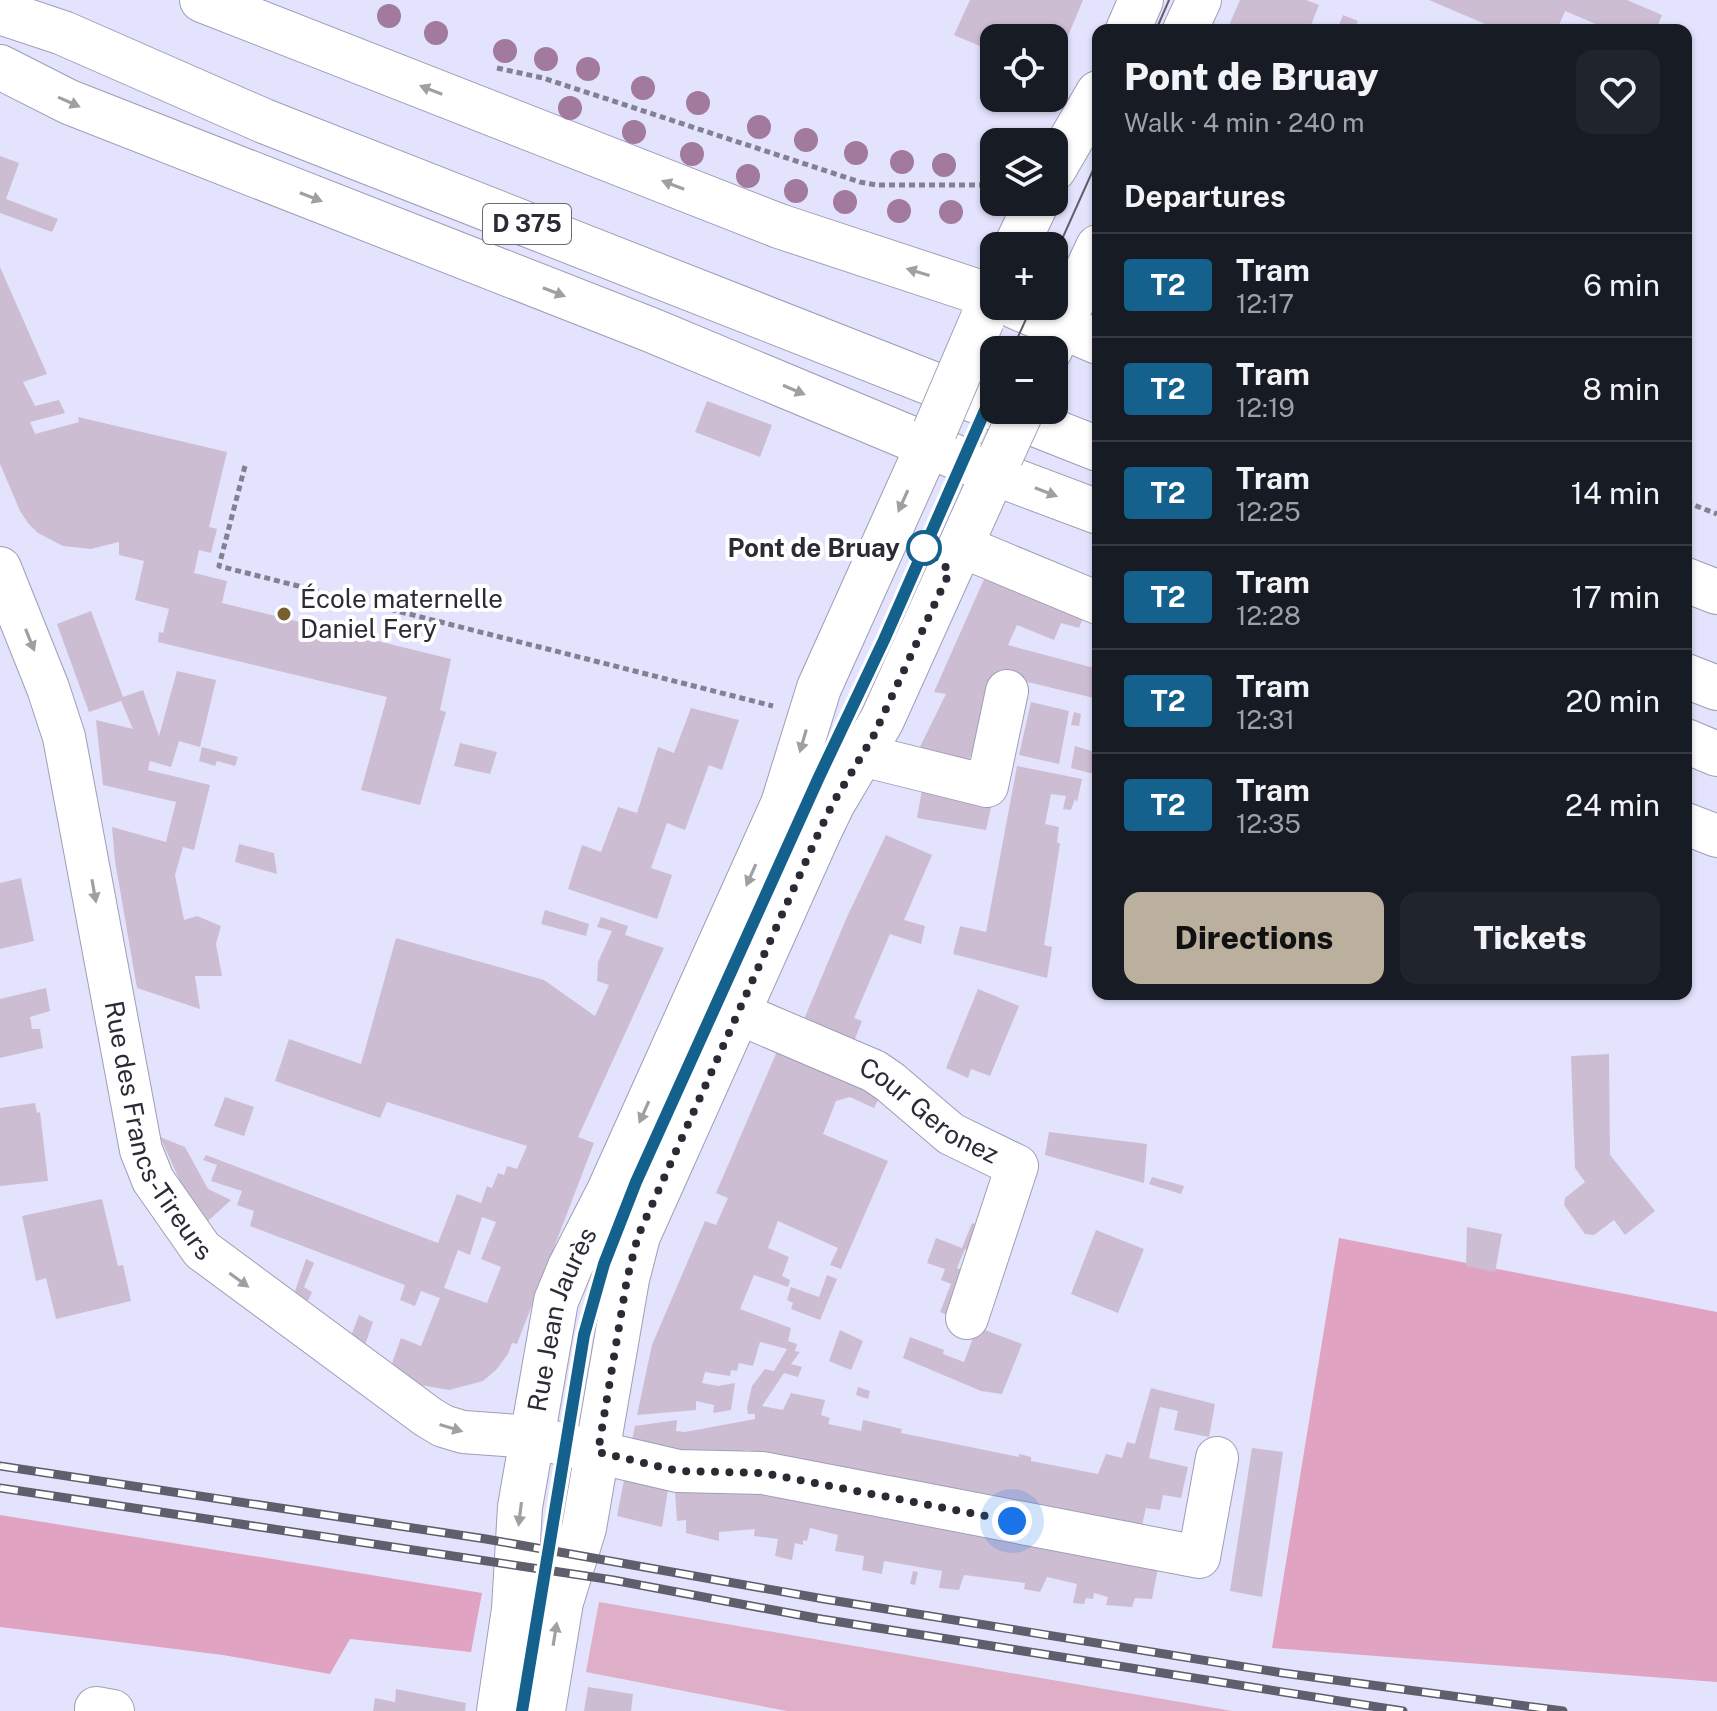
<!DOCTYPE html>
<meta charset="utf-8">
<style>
:root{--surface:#171b24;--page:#20242c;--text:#f1f3f6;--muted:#9ea1a6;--line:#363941;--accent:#bbb09d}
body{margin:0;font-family:"Public Sans",sans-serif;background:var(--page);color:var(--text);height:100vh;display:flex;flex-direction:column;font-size:30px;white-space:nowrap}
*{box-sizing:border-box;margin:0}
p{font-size:26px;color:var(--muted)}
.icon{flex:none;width:44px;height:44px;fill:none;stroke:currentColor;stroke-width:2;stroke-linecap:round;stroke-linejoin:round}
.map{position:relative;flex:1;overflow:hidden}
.panel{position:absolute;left:1092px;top:24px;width:600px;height:976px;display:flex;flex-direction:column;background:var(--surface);border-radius:16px;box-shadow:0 2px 6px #0004}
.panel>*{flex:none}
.badge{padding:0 16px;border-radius:6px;font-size:28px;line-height:52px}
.buttons{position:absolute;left:980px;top:24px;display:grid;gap:16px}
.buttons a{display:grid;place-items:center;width:88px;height:88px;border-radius:16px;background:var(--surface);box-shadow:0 2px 6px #0004;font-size:40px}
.you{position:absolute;width:40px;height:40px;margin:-20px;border:6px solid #fff;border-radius:50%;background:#1a73e8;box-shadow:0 0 0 12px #1a73e833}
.map>.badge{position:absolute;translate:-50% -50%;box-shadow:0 0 0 4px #fff}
h2{padding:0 32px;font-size:30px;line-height:72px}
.round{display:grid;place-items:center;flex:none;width:84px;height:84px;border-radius:16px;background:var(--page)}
.headline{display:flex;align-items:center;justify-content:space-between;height:136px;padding:0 32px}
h1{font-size:38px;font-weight:800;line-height:60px}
.action{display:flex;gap:16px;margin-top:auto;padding:16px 32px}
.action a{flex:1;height:92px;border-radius:16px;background:var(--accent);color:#111;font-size:32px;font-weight:800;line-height:92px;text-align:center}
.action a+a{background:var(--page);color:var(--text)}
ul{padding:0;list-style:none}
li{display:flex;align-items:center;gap:24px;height:104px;padding:0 32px;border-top:2px solid var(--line)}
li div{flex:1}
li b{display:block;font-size:30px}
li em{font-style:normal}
li .badge{min-width:88px;font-weight:700;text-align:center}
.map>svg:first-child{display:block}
.green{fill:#deafc6}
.forest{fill:#e0a3c1}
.building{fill:#cdbdd3;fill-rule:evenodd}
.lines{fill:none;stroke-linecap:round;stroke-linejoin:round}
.minor-casing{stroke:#9f9eb7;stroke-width:44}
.major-casing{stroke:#9f9eb7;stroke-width:46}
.path{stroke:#818193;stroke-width:5;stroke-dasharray:6 4;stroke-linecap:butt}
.minor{stroke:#fff;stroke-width:42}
.major{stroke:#fff;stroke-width:44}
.tram{stroke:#5e5e6c;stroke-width:2}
.rail-casing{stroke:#5e5e6c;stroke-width:9}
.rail{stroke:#fff;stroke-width:6;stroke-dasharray:18;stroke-linecap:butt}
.major-bridge-casing{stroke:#9f9eb7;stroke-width:46;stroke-linecap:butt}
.major-bridge{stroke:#fff;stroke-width:44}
.tree{fill:#a27a9d}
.oneway{fill:#a0a0a4}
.line-casing{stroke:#fff;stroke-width:18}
.line{stroke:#15618e;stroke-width:12}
.walk{stroke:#2b2b35;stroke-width:8;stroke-dasharray:0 14.4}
.stop-dot{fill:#fff;stroke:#15618e;stroke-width:4}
.poi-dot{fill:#785f30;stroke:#fff;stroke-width:3}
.labels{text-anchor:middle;stroke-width:8;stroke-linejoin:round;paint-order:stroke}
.shield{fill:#fff;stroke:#6b6b72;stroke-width:2}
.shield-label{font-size:24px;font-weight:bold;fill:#2b2b35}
.stop-label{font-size:26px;font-weight:bold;fill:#2b2b35;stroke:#fff;text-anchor:end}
.poi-label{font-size:26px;fill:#2b2b35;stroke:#fff;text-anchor:start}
.street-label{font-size:26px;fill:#2b2b35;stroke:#fff}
</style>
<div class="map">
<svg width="1717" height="1711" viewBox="0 0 1717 1711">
<rect width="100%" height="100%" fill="#e3e3fd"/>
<polygon class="green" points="599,1602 1232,1711 787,1711 586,1672"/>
<g class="forest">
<polygon points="1339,1238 1717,1312 1717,1682 1272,1648"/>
<polygon points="0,1515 482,1593 471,1652 350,1639 330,1674 223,1655 0,1627"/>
</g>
<g class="building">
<polygon points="970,0 1083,0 1054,70 1054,38 994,38 994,52 954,35"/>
<polygon points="1240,0 1306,0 1319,5 1309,30 1227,30"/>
<polygon points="1429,0 1627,0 1662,15 1656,30 1610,30 1565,11 1557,30 1499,30"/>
<polygon points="1343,15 1358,21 1354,30 1337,30"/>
<polygon points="0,156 19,163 6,199 58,219 52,232 0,213"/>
<polygon points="0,267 47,374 23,382 35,406 59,400 65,413 30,422 35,434 79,422 78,417 227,452 209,527 217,529 211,553 199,550 194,573 227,581 222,603 451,659 440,710 446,712 420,805 361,790 387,697 158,642 159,632 163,633 169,609 135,600 144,561 119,555 119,542 91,549 63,546 38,533 28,523 20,511 0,464"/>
<polygon points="707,401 772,425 760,457 695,432"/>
<polygon points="985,577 1083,618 1079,628 1061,623 1054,640 1017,625 1008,645 1098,669 1098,699 998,675 983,729 964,770 915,757 946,694 934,692"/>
<polygon points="91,611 123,697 143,690 159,736 177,671 216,680 200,747 179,741 171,767 150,761 148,770 210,785 194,850 183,847 175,875 184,920 197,916 221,926 216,944 222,976 195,976 200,1009 137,988 115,861 112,827 166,842 176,802 103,785 96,720 133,729 121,701 89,712 57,624"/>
<polygon points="1031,702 1069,711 1059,764 1019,755"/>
<polygon points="691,708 739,720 722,770 709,765 685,830 667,823 651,868 672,875 657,919 568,889 582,845 601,852 618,807 637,813 658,747 674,753"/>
<polygon points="1074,712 1081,714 1079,726 1071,725"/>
<polygon points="460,743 497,752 490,774 454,766"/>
<polygon points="1075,746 1098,753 1098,775 1071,768"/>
<polygon points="202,747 238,757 235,766 217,761 215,766 199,761"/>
<polygon points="1017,766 1082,779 1077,802 1075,799 1071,810 1063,809 1066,796 1051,794 1045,824 1059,827 1057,842 1060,844 1044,945 1052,947 1047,978 953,954 960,926 986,932"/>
<polygon points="923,784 993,798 986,830 917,818"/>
<polygon points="886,835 932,855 904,920 925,926 921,944 890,934 854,1018 862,1021 853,1044 802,1024 847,917"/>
<polygon points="239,844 274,853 277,874 235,862"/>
<polygon points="21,878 34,941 0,949 0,883"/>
<polygon points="545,910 589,924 586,936 541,924"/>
<path d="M601,917L628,926L625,935L664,948L578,1137L594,1143L517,1344L512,1343L508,1354L496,1370L483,1381L449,1390L421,1385L391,1366L401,1338L421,1346L440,1298L421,1291L415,1306L400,1300L405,1285L250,1226L254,1211L237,1205L242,1191L211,1181L217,1165L203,1160L206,1155L438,1243L457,1194L481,1203L487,1186L492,1188L498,1173L504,1175L507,1166L517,1169L527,1146L387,1102L380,1118L275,1081L289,1039L361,1064L396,938L544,980L595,1016L609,985L597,981L598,962L612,931L597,927ZM482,1217L496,1222L481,1259L501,1267L487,1303L444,1288L458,1250L470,1255Z"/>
<polygon points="46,988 50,1011 30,1017 32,1029 40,1029 43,1048 0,1058 0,999"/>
<polygon points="978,989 1019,1006 990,1076 971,1069 968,1078 946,1068"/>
<polygon points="781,1042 880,1096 874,1108 850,1097 836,1101 823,1134 888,1161 841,1269 830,1265 838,1248 778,1221 768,1248 789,1257 782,1276 790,1280 788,1287 754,1275 740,1309 791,1328 788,1341 797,1344 795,1351 800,1352 791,1364 802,1367 798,1377 784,1373 762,1406 783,1410 791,1393 825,1400 821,1415 830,1418 828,1424 861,1431 863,1420 902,1429 901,1433 1019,1457 1019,1454 1031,1457 1031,1461 1098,1474 1106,1454 1122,1458 1127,1442 1135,1444 1151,1388 1215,1404 1209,1437 1174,1430 1178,1411 1160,1407 1149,1458 1188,1467 1181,1498 1163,1495 1160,1510 1146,1508 1141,1529 771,1453 747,1450 712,1458 629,1455 635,1426 677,1420 676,1431 685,1432 755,1419 755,1414 748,1414 747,1408 752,1386 765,1369 774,1371 787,1349 760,1342 753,1366 739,1363 737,1371 731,1370 730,1376 705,1372 702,1383 718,1386 735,1383 731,1410 713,1413 714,1405 696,1401 696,1410 637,1415 652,1345 705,1221 716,1225 728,1198 716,1193"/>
<polygon points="1609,1054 1610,1155 1655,1211 1625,1235 1614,1220 1594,1235 1585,1234 1564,1205 1565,1198 1585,1182 1575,1168 1571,1056"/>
<polygon points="225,1097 254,1107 244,1136 214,1126"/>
<polygon points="35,1103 37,1113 40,1112 48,1181 0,1186 0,1108"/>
<polygon points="1049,1132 1147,1144 1144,1183 1045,1155"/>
<polygon points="160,1137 185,1147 208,1189 231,1200 208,1221 180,1181"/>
<polygon points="1152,1177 1184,1186 1181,1194 1149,1184"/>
<polygon points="102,1199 118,1266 123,1265 131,1301 56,1319 46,1278 36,1281 22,1216"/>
<polygon points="972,1223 991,1230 981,1256 965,1249 957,1268 975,1276 957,1319 940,1312 951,1284 941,1280 945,1269 927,1263 936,1238 962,1248"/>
<polygon points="1467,1227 1502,1234 1495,1272 1466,1266"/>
<polygon points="1096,1230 1144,1249 1118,1313 1071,1294"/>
<polygon points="306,1259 314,1263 304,1287 312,1292 307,1303 294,1294"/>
<polygon points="827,1275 837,1279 820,1320 791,1309 793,1303 787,1300 791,1287 819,1297"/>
<polygon points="359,1315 373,1322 365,1345 351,1336"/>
<polygon points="977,1327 1022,1344 1002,1394 981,1391 903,1358 910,1337 944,1350 943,1354 964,1362"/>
<polygon points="840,1330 863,1341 851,1370 829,1361"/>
<polygon points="858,1387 870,1391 868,1399 856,1395"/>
<polygon points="1252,1448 1283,1452 1262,1597 1230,1591"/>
<polygon points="624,1480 668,1490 662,1527 617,1516"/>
<polygon points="762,1487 1158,1568 1152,1599 1135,1598 1132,1607 1106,1605 1108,1597 1094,1593 1093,1599 1086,1598 1084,1604 1073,1603 1077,1584 1047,1577 1040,1592 1024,1589 1025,1583 964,1575 959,1590 939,1588 942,1571 884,1561 882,1574 862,1570 864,1556 835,1551 838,1535 810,1528 807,1541 803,1540 803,1545 795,1543 792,1560 775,1556 778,1539 754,1536 755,1529 719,1532 719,1541 686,1533 686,1520 677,1521 675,1491"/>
<polygon points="913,1571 918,1572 915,1585 910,1584"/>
<polygon points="588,1687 633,1694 631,1711 584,1711"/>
<polygon points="396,1689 466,1703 465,1711 373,1711 375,1698 395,1702"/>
</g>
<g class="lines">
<defs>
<g id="minor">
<polyline points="961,546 1098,603"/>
<path id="s1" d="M0,568L48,688L64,737L141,1150L153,1180L202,1250L428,1417L443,1426L463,1432L532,1437L678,1471L763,1473L1199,1557L1217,1458"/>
<polyline points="862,755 987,786 1007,691"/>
<polyline points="1686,824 1717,836"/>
<path id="s2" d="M738,1013L874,1071L890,1082L951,1134L1017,1166L967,1318"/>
<polyline points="96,1711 96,1708 113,1711"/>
</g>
<g id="major">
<polyline points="202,0 779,226 994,297"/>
<polyline points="0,12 63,33 264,121 994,408"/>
<polyline points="1128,30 1141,0"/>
<polyline points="1185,30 1199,0"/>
<polyline points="0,67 69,102 651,330 994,473 1098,512"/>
<polyline points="1054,169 1098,93"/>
<polyline points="1016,246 1037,202"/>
<polyline points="1014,306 1098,342"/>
<polyline points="1050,350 1098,247"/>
<polyline points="999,410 1098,449"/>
<polyline points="1686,580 1717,592"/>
<polyline points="1686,676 1717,688"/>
<polyline points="1686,741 1717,754"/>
<path id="s3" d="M499,1711L514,1609L520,1507L556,1301L570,1267L609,1191L783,804L819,688L935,430"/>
<polyline points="543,1711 561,1602 584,1528 627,1279 638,1236 819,832 833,803 882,720 1001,456"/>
</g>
</defs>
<use href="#minor" class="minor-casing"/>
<use href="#major" class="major-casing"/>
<g class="path">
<polyline points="497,68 543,78 860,182 876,185 994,185"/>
<polyline points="245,466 219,566 773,706"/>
<polyline points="1686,502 1717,514"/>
</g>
<use href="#minor" class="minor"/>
<use href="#major" class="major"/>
<g class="tram">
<polyline points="1156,30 1169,0"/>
<polyline points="1054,257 1098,159"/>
<polyline points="1012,350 1032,306"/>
<polyline points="521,1711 584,1335 604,1264 636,1182 819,777 884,640 994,390"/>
</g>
<defs>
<g id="rail">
<polyline points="0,1466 486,1539 824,1599 1283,1673 1563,1711"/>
<polyline points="0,1488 613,1580 821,1619 1403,1711"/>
</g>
</defs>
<use href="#rail" class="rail-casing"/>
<use href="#rail" class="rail"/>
<defs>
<g id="major-bridge">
<polyline points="935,430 982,320"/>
<polyline points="1001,456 1022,410"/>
</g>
</defs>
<use href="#major-bridge" class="major-bridge-casing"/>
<use href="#major-bridge" class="major-bridge"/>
</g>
<g class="tree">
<circle cx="389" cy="16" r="12"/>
<circle cx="436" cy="33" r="12"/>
<circle cx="505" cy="51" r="12"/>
<circle cx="546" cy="59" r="12"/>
<circle cx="588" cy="69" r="12"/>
<circle cx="643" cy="88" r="12"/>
<circle cx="698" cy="103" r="12"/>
<circle cx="570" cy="108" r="12"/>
<circle cx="759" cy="127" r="12"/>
<circle cx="634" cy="132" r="12"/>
<circle cx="806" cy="140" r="12"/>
<circle cx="856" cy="153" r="12"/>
<circle cx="692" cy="154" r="12"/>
<circle cx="902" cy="162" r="12"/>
<circle cx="944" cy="165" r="12"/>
<circle cx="748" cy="176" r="12"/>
<circle cx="796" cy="191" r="12"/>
<circle cx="845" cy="202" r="12"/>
<circle cx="899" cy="211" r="12"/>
<circle cx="951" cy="212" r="12"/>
</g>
<defs><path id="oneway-solid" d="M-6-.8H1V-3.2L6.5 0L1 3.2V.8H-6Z" transform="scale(2)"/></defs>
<g class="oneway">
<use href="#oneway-solid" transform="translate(431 90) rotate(-159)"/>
<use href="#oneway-solid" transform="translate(69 102) rotate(24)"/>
<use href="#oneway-solid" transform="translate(673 185) rotate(-159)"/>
<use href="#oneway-solid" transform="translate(311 197) rotate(21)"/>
<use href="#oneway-solid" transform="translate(918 272) rotate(-163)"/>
<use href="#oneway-solid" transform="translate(554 292) rotate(21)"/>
<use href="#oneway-solid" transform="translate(794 390) rotate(23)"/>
<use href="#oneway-solid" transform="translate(1046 492) rotate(21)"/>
<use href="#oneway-solid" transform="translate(903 501) rotate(114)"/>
<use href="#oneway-solid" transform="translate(30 640) rotate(68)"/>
<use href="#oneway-solid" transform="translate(803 741) rotate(106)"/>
<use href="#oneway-solid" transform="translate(751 875) rotate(114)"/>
<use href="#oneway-solid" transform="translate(94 891) rotate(80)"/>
<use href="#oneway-solid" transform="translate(644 1112) rotate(114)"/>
<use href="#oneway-solid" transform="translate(239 1280) rotate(36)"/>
<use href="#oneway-solid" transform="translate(451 1428) rotate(17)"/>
<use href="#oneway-solid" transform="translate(520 1514) rotate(97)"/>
<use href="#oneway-solid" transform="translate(555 1634) rotate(-81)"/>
</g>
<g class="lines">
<defs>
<polyline id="line" points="522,1711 584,1335 604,1264 636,1182 819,777 884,640 994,390"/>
</defs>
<use href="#line" class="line-casing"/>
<use href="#line" class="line"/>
<polyline class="walk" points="924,548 950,571 873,737 833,803 819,832 638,1236 627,1279 598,1452 678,1471 763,1473 1012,1521"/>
</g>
<circle class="stop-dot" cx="924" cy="548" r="16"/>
<circle class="poi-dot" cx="284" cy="614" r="8"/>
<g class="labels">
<rect class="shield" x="483" y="204" width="88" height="40" rx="6"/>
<g class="shield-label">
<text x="527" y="232">D 375</text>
</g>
<g class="stop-label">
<text x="900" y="557">Pont de Bruay</text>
</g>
<g class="poi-label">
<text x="300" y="608">École maternelle<tspan x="300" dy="30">Daniel Fery</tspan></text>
</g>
<g class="street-label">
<text dy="9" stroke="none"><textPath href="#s2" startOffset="216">Cour Geronez</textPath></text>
<text dy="9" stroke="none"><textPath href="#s1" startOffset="588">Rue des Francs-Tireurs</textPath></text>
<text dy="9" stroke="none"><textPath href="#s3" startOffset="398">Rue Jean Jaurès</textPath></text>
</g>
</g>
</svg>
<div class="buttons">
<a><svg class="icon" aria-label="locate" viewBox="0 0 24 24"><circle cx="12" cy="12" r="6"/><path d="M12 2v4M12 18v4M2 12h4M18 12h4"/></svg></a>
<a><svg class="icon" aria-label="layers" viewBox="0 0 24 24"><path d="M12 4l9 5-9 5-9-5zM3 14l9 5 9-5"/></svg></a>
<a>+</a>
<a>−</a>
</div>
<div class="you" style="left:1012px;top:1521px"></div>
<section class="panel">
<div class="headline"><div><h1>Pont de Bruay</h1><p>Walk · 4 min · 240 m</p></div><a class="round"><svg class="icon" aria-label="heart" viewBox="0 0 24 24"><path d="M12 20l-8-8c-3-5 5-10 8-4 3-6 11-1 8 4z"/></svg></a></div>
<h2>Departures</h2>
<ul>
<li><span class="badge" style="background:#15618e;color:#fff">T2</span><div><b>Tram</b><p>12:17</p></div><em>6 min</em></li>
<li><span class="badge" style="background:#15618e;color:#fff">T2</span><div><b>Tram</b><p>12:19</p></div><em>8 min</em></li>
<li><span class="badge" style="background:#15618e;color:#fff">T2</span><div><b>Tram</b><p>12:25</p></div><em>14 min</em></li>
<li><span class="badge" style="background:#15618e;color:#fff">T2</span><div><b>Tram</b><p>12:28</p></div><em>17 min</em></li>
<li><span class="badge" style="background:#15618e;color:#fff">T2</span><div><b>Tram</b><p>12:31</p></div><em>20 min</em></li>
<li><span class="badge" style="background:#15618e;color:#fff">T2</span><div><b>Tram</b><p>12:35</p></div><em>24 min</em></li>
</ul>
<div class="action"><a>Directions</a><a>Tickets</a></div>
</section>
</div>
